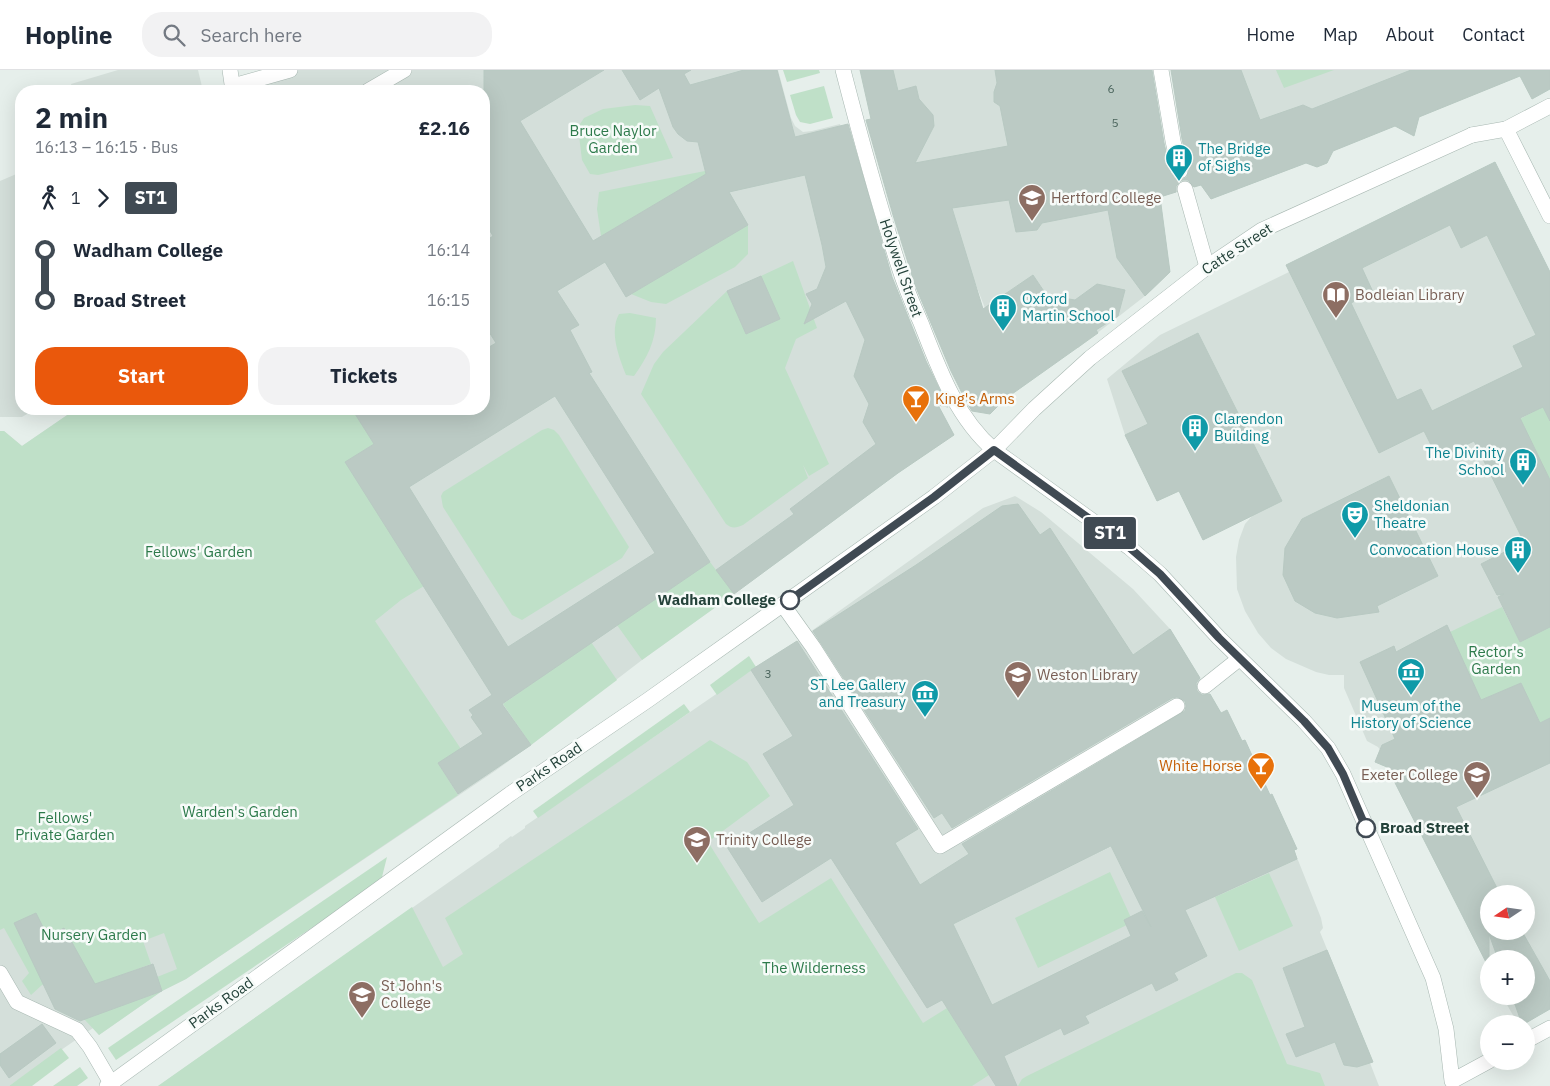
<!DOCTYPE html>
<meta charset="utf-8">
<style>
:root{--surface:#fff;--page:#f2f2f3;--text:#1f2937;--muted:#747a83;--line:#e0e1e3;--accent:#ea580c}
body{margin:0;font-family:"IBM Plex Sans",sans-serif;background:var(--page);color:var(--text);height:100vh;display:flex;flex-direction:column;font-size:19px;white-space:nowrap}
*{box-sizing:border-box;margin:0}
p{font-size:16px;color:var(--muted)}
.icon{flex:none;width:28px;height:28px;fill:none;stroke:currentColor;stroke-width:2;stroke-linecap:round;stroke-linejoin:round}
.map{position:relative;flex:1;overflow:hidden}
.details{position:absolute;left:15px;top:15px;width:475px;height:330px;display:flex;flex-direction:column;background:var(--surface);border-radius:20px;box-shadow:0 5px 20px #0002}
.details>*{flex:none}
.badge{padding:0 10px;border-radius:4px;font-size:18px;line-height:32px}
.needle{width:32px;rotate:257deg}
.controls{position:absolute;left:1480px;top:815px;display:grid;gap:10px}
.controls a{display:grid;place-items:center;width:55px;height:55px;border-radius:50%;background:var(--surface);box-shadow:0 5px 20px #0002;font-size:25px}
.map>.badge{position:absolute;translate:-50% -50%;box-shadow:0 0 0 2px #fff}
.legs{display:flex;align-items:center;gap:8px;height:55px;padding:0 20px;font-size:16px}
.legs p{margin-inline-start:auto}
.summary{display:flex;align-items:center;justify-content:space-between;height:85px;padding:0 20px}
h1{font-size:28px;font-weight:800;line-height:38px}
.action{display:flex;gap:10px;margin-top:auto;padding:10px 20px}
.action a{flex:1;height:58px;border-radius:20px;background:var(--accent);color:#fff;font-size:20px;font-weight:800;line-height:58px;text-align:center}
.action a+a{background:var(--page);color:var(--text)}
ul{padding:0 20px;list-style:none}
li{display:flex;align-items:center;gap:18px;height:50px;font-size:19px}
li i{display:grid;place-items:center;width:8px;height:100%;margin:0 6px;background:currentColor}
li i::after{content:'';width:12px;height:12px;margin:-6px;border:4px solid;border-radius:50%;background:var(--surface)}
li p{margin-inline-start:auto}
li:first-child i{background:linear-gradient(#0000 50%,currentColor 0)}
li:last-child i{background:linear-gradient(currentColor 50%,#0000 0)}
header{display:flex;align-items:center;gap:30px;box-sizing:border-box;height:70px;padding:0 25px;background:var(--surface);border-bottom:1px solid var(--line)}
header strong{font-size:24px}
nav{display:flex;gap:28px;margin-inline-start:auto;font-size:18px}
.search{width:350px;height:45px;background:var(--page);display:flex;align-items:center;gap:12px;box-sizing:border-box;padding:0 18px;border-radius:20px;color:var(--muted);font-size:19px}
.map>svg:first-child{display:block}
.built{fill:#d4dfda;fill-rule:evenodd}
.green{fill:#bfe0c8;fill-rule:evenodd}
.building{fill:#bbcac4;stroke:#b8c9c2;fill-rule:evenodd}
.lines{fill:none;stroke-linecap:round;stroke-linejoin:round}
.service-casing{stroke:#a8b8b2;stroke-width:16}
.pedestrian-casing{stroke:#a8b8b2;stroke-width:16}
.minor-casing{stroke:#a8b8b2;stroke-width:16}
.service{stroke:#fff;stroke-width:15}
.pedestrian{stroke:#fff;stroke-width:15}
.minor{stroke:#fff;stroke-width:15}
.line-1-casing{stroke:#fff;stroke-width:11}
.line-1{stroke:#404a53;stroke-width:8}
.stop-1-dot{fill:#fff;stroke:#404a53;stroke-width:2.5}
.labels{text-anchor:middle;stroke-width:5;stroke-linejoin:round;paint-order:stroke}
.number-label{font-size:12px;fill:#4a645c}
.park-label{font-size:15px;fill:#2d7a4b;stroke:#f7fbf9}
.culture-label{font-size:15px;fill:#0d838f;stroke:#f7fbf9;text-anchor:start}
.education-label{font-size:15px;fill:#785e54;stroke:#f7fbf9;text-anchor:start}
.street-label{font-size:15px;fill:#24423a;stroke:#f7fbf9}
.food-label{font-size:15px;fill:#c56008;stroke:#f7fbf9;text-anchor:start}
.stop-label{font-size:15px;font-weight:bold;fill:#24423a;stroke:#f7fbf9;text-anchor:end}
</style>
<header>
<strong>Hopline</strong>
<div class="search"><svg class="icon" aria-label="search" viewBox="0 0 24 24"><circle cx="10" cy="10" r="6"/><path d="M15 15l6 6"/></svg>Search here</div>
<nav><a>Home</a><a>Map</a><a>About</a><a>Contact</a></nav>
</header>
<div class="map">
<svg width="1550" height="1016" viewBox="0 0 1550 1016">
<rect width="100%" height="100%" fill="#e6efeb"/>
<g class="built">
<polygon points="118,0 198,0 203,21 73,21 71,14"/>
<polygon points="261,0 778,0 791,48 795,56 803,62 812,61 840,54 876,191 926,314 954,365 898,403 792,482 642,590 531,675 495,701 186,909 162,921 99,965 93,958 9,1016 0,1016 0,361 4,361 22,376 76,339 484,339 484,21 264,21"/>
<polygon points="860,0 1040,0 1157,109 1195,95 1179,0 1550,0 1550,19 1532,29 1520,6 1419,47 1416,58 1406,62 1395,56 1333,81 1327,93 1317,97 1306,93 1211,129 1201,115 1160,127 1170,202 1145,226 1078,278 1061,245 1033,205 985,238 974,210 866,24"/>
<path d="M1495,92L1550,202V939L1524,954H1518L1502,926H1526V889H1489V899L1387,697L1381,695L1377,686L1380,680L1378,677L1367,671L1344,618V605H1329L1316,602L1286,589L1271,578L1258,563L1245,541L1237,519L1236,487L1239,470L1245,454L1252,446L1203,470L1179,421L1157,431L1125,365L1107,309L1160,265L1289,202L1286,195ZM1489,824H1526V861H1489Z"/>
<polygon points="21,102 21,339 35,339 22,347 0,347 0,111"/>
<polygon points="1015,426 1041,442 1133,519 1170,559 1221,643 1069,797 1148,759 1294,780 1321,848 1323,858 1320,862 1373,992 1370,993 1379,1016 158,1016 499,777 499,775 511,766 512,767 525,758 525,756 751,600 796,572 983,438"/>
</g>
<g class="green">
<polygon points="783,0 819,0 820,3 787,12"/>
<polygon points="1276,0 1334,0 1284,18"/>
<polygon points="824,16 833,48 810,54 800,52 796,45 790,25"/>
<polygon points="635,35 650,36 673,88 598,105 590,104 582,90 578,57 584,48 603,39"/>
<polygon points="715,99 601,166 597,139 599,122"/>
<polygon points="748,155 748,184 735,197 666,234 651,232 631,224"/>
<path d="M793,191L817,258L796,269L785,298L829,394L809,406L803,395L808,408L743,455C736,458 732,459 726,454L641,324L654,294L663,282L727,221L746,264L780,249L761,206Z"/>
<path d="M630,243L656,248C656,271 647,288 634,306L626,305C619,287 609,262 619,244Z"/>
<polygon points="1550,333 1550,410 1520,349"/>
<path d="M76,339H352L374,374L346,392L424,516L401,530L375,551L461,679L438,693L458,725L186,909L162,921L99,965L84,949L63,908L42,915L31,925L22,911L29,903L4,858L0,860V361H4L22,376ZM164,863L177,899L157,907L162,921L84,949L75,922L151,894L143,871Z"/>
<polygon points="548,358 554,360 559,365 629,477 622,488 522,550 512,545 443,437 441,426 443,422 542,360"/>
<polygon points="710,492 734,524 642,590 617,555"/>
<polygon points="1502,537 1520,572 1550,557 1550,648 1540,653 1521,613 1481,630 1450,562"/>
<polygon points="591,572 617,610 531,675 503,634"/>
<polygon points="749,586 756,597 717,625 710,615"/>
<polygon points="684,634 690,642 538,748 533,741"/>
<polygon points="710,670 747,692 770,726 708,772 759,853 831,808 923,953 947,938 989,1005 972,1016 158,1016 412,837 443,897 463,884 445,848 630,725"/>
<polygon points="387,787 381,811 116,990 108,978"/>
<polygon points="1110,802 1133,852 1038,898 1015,848"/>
<polygon points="1269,803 1293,856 1239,881 1215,827"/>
<polygon points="1236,903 1242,903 1252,910 1287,994 1320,1003 1325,1016 1018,1016 1022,1009 1027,1006"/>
<polygon points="61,978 69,988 32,1016 9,1016"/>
<polygon points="80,997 88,1008 77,1016 53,1016"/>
</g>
<g class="building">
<path d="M484,0H604L520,51L593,171L706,104L698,72L687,71L678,64L673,57L659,18L640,30L622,0H691L684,4L690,15L744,0H777L795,67L848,54L892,207L926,291L948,337L938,335L954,365L898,403L734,524L716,500L794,444L790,439L876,374L863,352L869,334L854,306L865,270L846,231L804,254L812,234L806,224L817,219L826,197L822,175L805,105L729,122L748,155L626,227L605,192L557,221L579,255L570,260L592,302L589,303L710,492L502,634L531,675L458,724L438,693L483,664L471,647L473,645L469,640L492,625L345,392L374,374L352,339H484V280L496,273L484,254V172L493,166L484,151ZM555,326L655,483L508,577L409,417Z"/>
<polygon points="860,0 893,0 898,21 916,16 919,29 933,45 934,56 915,93 1008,76 1000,36 994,32 994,22 997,13 995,0 1152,0 1164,73 1171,103 1174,108 1182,110 1187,107 1189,99 1182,69 1171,0 1241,0 1260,50 1303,35 1312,39 1411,0 1550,0 1550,19 1532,29 1520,6 1419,47 1414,66 1395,56 1333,81 1327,93 1317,97 1306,93 1211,129 1201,115 1194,117 1188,110 1182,110 1176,116 1176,122 1160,127 1170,202 1145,226 1117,188 1108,140 1042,153 1037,160 1016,162 1009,130 952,138 983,239 1033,205 1054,236 1069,229 1075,230 1097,214 1125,220 1118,246 1096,260 1098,263 1005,329 990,344 972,341 967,333 951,301 915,215 893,145 866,50 871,49"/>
<path d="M1495,92L1550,202V351L1543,337L1520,348L1550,410V557L1520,572L1498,527L1504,524L1497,525L1481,494L1524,472L1474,371L1438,389L1424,361L1379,383L1286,195ZM1450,155L1461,178L1487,165L1536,265L1513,276L1523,297L1432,341L1421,319L1397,330L1351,233L1373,222L1362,198Z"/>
<polygon points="761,206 780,249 746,264 727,221"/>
<polygon points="1198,263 1282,431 1203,470 1179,421 1157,431 1125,365 1148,354 1122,301"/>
<polygon points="1389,406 1438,506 1377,536 1379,542 1337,548 1315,543 1295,531 1283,505 1285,478 1302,449"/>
<path d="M1018,434L1040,465L1050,458L1133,585L1170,559L1200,608L1196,613L1197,621L1202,625L1210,624L1221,643L1227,640L1242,671L1245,670L1270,725L1272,724L1297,779L1294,780L1297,789L1185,840L1207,886L1174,903L1178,910L1156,921L1152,913L1085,946L1089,953L1064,965L1061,958L1004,986L1017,1016H996L942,930L927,938L831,788L762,832L727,777L794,735L763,684L793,666L751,600L797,571L918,759L895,773L920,815L969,784L962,774L1185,641L1186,636L1185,631L1177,627L1172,628L952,758L942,743L934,748L813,561L916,495L1002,436ZM1111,776L1151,857L1142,841L1124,850L1131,866L992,935L953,854Z"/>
<polygon points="1447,555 1481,630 1521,613 1540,653 1550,648 1550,693 1456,737 1500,824 1489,824 1489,861 1519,861 1522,867 1524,865 1550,911 1550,939 1524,954 1522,954 1512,926 1526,926 1526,889 1498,889 1489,864 1489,898 1387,697 1375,692 1382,675 1395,669 1360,592 1394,576 1396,582"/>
<polygon points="36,843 48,867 64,858 95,914 153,894 162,921 80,951 55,939 14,853"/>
<polygon points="1327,880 1373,992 1357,997 1344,995 1335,972 1296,987 1286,964 1305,957 1283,898"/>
<polygon points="42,954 56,973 9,1008 0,995 0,984"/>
</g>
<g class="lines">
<defs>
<g id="service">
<polyline points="233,16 290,0"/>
<polyline points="368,21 404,0"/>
<polyline points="783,535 813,577 940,776 1177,636"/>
<polyline points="1205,616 1239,589"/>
<polyline points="0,903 17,932 77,960 90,977 111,1013"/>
</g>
<g id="pedestrian">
<polyline points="1506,59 1550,146"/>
<polyline points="1472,65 1506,59 1550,36"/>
</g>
<g id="minor">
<polyline points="230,0 233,21"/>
<path d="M843,0C860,66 878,132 899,197C905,216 913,235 921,253C939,299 956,347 994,380L1130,478L1160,504L1219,568L1304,651L1328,678L1343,704L1433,908L1446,959L1452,1011L1489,991"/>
<polyline points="1161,0 1173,71 1180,101"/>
<polyline points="1185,119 1207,197"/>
<polyline points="1526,971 1550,958"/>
<polyline points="107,1016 510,724 648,630 934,427 994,380 1034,339 1090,288 1207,197 1262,160 1472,65"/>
</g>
</defs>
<use href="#service" class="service-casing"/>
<use href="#pedestrian" class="pedestrian-casing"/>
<use href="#minor" class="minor-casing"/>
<use href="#service" class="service"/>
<use href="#pedestrian" class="pedestrian"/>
<use href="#minor" class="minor"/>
</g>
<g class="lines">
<defs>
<polyline id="line-1" points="790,530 934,427 994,380 1130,478 1160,504 1219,568 1304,651 1328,678 1343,704 1366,758"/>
</defs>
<use href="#line-1" class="line-1-casing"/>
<use href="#line-1" class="line-1"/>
</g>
<defs>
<symbol id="building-pin" viewBox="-11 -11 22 30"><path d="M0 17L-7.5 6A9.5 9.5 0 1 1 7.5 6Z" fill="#0f9aa8" stroke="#f7fbf9"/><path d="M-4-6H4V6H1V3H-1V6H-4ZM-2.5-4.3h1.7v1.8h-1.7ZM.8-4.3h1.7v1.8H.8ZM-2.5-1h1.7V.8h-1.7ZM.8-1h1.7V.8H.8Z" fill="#fff"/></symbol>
<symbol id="university-pin" viewBox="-11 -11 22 30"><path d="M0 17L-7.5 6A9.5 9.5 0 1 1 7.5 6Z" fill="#8d6e63" stroke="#f7fbf9"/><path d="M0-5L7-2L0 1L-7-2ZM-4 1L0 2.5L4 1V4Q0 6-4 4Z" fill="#fff"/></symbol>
<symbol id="library-pin" viewBox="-11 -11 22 30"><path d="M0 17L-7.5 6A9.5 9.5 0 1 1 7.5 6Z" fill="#8d6e63" stroke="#f7fbf9"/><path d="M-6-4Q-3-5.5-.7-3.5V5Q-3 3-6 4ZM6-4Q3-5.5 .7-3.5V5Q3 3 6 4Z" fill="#fff"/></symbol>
<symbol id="bar-pin" viewBox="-11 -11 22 30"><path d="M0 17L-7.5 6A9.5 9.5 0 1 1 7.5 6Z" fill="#e8710a" stroke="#f7fbf9"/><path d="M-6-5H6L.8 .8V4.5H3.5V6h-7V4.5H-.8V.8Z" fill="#fff"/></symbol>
<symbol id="theatre-pin" viewBox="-11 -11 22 30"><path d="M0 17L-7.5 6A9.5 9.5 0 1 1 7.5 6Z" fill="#0f9aa8" stroke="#f7fbf9"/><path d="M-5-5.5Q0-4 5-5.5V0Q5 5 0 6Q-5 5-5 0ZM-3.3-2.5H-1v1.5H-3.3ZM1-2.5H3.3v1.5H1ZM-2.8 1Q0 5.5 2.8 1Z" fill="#fff"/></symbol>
<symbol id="museum-pin" viewBox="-11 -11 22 30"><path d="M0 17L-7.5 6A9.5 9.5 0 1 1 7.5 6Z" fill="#0f9aa8" stroke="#f7fbf9"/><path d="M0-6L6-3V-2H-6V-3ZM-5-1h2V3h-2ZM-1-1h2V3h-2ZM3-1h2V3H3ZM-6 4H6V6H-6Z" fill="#fff"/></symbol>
</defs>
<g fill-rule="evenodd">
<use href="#building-pin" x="1163" y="72" width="32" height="43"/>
<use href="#university-pin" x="1016" y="112" width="32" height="43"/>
<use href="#library-pin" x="1320" y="209" width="32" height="43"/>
<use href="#building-pin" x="987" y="222" width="32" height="43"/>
<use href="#bar-pin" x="900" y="313" width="32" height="43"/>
<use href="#building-pin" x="1179" y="342" width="32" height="43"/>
<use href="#building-pin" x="1507" y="376" width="32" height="43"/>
<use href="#theatre-pin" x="1339" y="429" width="32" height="43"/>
<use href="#building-pin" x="1502" y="464" width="32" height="43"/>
<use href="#museum-pin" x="1395" y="586" width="32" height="43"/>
<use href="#university-pin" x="1002" y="589" width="32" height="43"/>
<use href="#museum-pin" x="909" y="608" width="32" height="43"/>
<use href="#bar-pin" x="1245" y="680" width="32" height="43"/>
<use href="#university-pin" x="1461" y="689" width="32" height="43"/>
<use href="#university-pin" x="681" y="754" width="32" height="43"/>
<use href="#university-pin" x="346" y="909" width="32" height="43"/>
</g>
<g class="stop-1-dot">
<circle cx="790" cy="530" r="9"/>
<circle cx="1366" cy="758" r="9"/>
</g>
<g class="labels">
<g class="number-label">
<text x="1111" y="23">6</text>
<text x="1115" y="57">5</text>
<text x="768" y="608">3</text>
</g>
<g class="park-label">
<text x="613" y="66">Bruce Naylor<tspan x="613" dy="17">Garden</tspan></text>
<text x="199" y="487">Fellows' Garden</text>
<text x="1496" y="587">Rector's<tspan x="1496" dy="17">Garden</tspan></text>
<text x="240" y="747">Warden's Garden</text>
<text x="65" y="753">Fellows'<tspan x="65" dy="17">Private Garden</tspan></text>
<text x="94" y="870">Nursery Garden</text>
<text x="814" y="903">The Wilderness</text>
</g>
<g class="culture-label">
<text x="1198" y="84">The Bridge<tspan x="1198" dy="17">of Sighs</tspan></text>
<text x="1022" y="234">Oxford<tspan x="1022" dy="17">Martin School</tspan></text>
<text x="1214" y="354">Clarendon<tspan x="1214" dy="17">Building</tspan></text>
<text x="1504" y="388" text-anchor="end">The Divinity<tspan x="1504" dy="17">School</tspan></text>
<text x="1374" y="441">Sheldonian<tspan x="1374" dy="17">Theatre</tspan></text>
<text x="1499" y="485" text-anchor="end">Convocation House</text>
<text x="906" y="620" text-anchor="end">ST Lee Gallery<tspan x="906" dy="17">and Treasury</tspan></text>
<text x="1411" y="641" text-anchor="middle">Museum of the<tspan x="1411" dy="17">History of Science</tspan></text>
</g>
<g class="education-label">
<text x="1051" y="133">Hertford College</text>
<text x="1355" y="230">Bodleian Library</text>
<text x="1037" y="610">Weston Library</text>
<text x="1458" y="710" text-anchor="end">Exeter College</text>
<text x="716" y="775">Trinity College</text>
<text x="381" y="921">St John's<tspan x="381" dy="17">College</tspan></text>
</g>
<g class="street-label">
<text transform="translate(1237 179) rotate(-33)" y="5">Catte Street</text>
<text transform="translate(901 198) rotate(71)" y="5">Holywell Street</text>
<text transform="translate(549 697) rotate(-34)" y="5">Parks Road</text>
<text transform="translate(221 933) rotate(-36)" y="5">Parks Road</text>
</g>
<g class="food-label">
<text x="935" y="334">King's Arms</text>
<text x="1242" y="701" text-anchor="end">White Horse</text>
</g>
<g class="stop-label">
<text x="776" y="535">Wadham College</text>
<text x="1380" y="763" text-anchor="start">Broad Street</text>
</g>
</g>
</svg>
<div class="controls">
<a><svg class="needle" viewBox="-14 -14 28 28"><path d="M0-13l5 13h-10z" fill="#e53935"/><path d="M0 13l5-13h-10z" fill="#747a83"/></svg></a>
<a>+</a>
<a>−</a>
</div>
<b class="badge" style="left:1110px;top:463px;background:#404a53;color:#fff">ST1</b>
<section class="details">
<div class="summary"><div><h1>2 min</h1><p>16:13 – 16:15 · Bus</p></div><b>£2.16</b></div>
<div class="legs"><svg class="icon" aria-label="walk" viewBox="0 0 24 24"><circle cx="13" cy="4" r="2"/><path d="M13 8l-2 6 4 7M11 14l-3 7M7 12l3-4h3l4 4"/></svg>1<svg class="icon" aria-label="forward" viewBox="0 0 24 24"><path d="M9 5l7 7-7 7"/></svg><b class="badge" style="background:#404a53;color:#fff">ST1</b></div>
<ul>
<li><i style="color:#404a53"></i><b>Wadham College</b><p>16:14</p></li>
<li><i style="color:#404a53"></i><b>Broad Street</b><p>16:15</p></li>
</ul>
<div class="action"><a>Start</a><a>Tickets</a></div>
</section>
</div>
